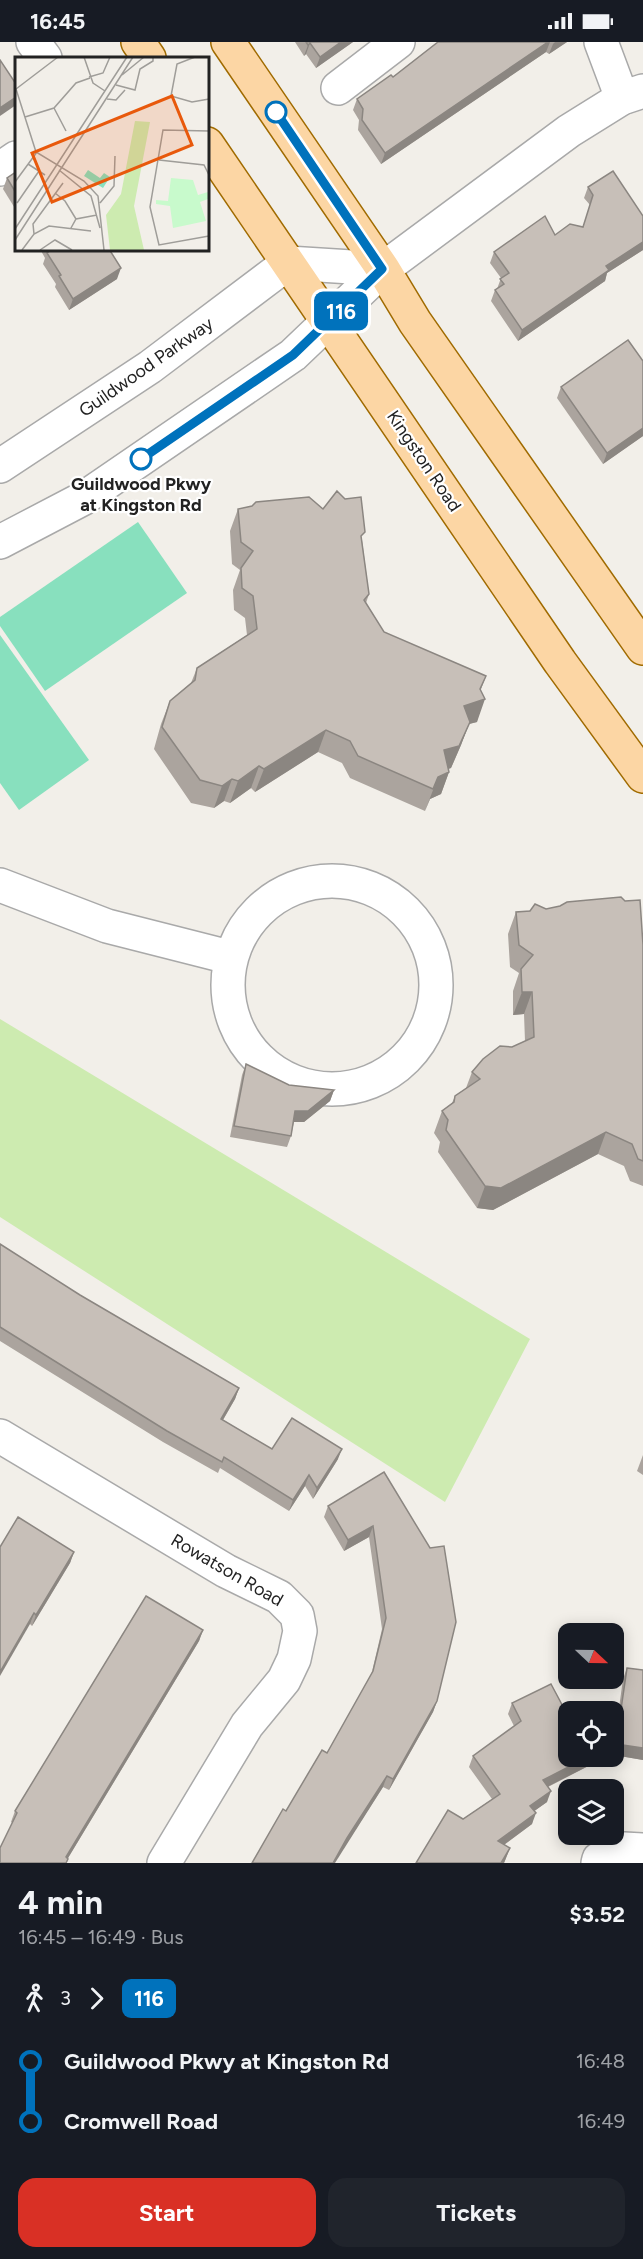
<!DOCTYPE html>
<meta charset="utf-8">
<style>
:root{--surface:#171b24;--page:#20242c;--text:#f1f3f6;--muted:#9ea1a6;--accent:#d93025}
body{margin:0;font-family:Figtree,sans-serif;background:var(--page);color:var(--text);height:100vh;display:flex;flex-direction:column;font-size:22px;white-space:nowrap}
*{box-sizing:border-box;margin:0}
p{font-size:20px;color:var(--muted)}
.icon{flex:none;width:33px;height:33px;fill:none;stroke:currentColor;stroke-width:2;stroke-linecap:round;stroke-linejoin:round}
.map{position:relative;height:1821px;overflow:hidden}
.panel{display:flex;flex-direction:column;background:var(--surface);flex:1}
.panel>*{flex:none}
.badge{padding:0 12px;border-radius:9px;font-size:21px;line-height:39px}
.needle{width:39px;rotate:112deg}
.fabs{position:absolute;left:558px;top:1581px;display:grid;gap:12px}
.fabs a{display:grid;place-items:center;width:66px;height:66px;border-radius:12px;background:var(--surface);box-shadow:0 3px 15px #0003;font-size:30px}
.map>.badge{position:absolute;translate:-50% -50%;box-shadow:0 0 0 3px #fff}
.legs{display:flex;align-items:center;gap:9px;height:66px;padding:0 18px;font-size:20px}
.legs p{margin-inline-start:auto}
.headline{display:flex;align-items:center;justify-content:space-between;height:102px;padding:0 18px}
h1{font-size:33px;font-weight:700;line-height:45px}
.cta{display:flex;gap:12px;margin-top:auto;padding:12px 18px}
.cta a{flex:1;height:69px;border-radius:18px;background:var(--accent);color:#fff;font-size:24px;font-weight:700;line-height:69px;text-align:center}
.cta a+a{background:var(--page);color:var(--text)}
ul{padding:0 18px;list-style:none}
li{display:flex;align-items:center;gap:21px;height:60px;font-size:22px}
li i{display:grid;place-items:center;width:9px;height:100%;margin:0 8px;background:currentColor}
li i::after{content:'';width:15px;height:15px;margin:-8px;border:4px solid;border-radius:50%;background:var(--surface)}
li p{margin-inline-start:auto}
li:first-child i{background:linear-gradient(#0000 50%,currentColor 0)}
li:last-child i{background:linear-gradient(currentColor 50%,#0000 0)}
.status{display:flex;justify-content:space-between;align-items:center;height:42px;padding:0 30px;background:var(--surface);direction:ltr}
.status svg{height:16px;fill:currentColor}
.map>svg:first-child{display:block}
.grass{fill:#cdebb0}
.pitch{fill:#88e0be}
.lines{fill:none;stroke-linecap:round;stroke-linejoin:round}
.minor-casing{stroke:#a9a9a9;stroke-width:36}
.major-casing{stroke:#a06b00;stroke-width:36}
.minor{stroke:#fff;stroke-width:33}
.major{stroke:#fcd6a4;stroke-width:33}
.wall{fill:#aba49e}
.shaded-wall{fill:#8b8681}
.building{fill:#c7bfb8;stroke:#8b8681;stroke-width:1.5}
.line-1-casing{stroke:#fff;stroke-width:14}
.line-1{stroke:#0072bc;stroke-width:9}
.stop-1-dot{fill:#fff;stroke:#0072bc;stroke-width:3}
.labels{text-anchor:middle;stroke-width:4.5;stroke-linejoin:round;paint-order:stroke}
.street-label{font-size:18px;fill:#222;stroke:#fff}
.stop-label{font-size:18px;font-weight:bold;fill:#222;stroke:#fff}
.inset-road{fill:none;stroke:#9f9d99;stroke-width:1.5}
.view{fill:#e8590c;fill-opacity:0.15;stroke:#e8590c;stroke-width:3}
.inset-edge{fill:none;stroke:#222;stroke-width:3}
</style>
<div class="status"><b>16:45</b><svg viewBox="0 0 49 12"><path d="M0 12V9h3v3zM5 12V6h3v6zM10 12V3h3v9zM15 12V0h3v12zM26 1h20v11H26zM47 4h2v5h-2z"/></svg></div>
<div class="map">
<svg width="643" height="1821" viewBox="0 0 643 1821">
<rect width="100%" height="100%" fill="#f2efe9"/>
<polygon class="grass" points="0,977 530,1297 445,1460 0,1175"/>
<g class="pitch">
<polygon points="138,480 187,551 45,649 0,584 0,575"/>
<polygon points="0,593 89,718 19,768 0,741"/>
</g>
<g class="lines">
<defs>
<g id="minor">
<polyline points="33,0 45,16"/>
<polyline points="601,0 622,56"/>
<polyline points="338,46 398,0"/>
<polyline points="0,127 16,116"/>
<polyline points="0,424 150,325 288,221 383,227"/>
<polyline points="0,500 84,456 293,313 383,227 569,89 622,56 643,49"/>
<circle cx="332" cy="943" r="104"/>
<polyline points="0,843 107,884 229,915"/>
<polyline points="0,1394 226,1529 279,1555 297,1573 300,1589 294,1617 284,1638 247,1683 164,1821"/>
<polyline points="598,1821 599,1817 624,1807 643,1808"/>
</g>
<g id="major">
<polyline points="138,0 149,16"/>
<polyline points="228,0 383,227 415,280 643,606"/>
<polyline points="207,102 560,620 643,734"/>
</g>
</defs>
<use href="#minor" class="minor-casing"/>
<use href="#major" class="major-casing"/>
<use href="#minor" class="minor"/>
<use href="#major" class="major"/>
</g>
<g class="wall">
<polygon points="295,0 353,0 316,26 306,12 304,14"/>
<polygon points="438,0 567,0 549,12 546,10 381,122 358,88 359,78 353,68 357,57 393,35"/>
<polygon points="16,130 16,168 3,147 7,136"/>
<polygon points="588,145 643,174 643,208 607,231 605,239 518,299 491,259 495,248 497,247 501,236 490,221 494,210 583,185 590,163 584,156"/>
<polygon points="40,207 109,207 117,237 69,268 55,245 56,242 43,222 45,216"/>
<polygon points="643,319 643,394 603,422 557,356 561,345"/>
<polygon points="238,467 323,467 362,498 369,552 366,561 384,590 481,649 477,680 469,682 461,703 451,726 448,727 449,730 441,752 430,757 425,769 350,736 342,721 318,710 255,750 251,746 230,761 224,759 214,766 191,761 154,707 161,682 170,659 191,641 197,626 247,593 245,576 234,568 233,548 240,528 232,522 230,489"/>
<polygon points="546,867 643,903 643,1144 630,1139 624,1124 598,1112 493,1168 477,1166 438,1110 440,1100 434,1091 442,1069 452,1061 455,1054 466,1046 472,1030 512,1005 525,999 524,972 513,973 513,949 519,931 510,925 508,892 516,870"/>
<polygon points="246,1022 289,1043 334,1048 330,1059 304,1080 294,1080 291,1094 287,1105 230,1095 242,1033"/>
<polygon points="0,1202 80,1253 239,1346 235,1357 223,1378 272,1407 338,1417 313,1457 305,1444 289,1469 220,1426 218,1431 163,1400 0,1299"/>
<polygon points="643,1413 643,1433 637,1429"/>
<polygon points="384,1430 437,1659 433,1670 389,1748 383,1745 343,1807 286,1769 327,1711 371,1634 382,1587 369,1495 344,1509 324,1475 328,1464"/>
<polygon points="0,1505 74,1510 70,1521 32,1584 30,1582"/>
<polygon points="203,1588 199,1599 68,1816 11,1780 15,1769"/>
<polygon points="627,1626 643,1628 643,1718 614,1713 614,1702 623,1637"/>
<polygon points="512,1661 568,1675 600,1718 548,1745 547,1760 534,1769 532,1782 504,1803 510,1806 504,1821 416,1821 463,1777 492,1757 469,1725 473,1714 514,1684 508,1672"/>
</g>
<g class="shaded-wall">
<polygon points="341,0 353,0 316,26 320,15"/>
<polygon points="548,0 550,0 546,10 381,122 385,111"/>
<polygon points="555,0 567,0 549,12 553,2"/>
<polygon points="310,1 306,12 304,14 308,3"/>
<polygon points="16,55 16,63 0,74 0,66"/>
<polygon points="643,200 643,208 607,231 605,239 518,299 522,288 606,224"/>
<polygon points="121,226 117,237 69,268 73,257"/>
<polygon points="643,386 643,394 603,422 607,411"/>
<polygon points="486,634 476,660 485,657 477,680 469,682 461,703 451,726 436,731 444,708 464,664 480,647"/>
<polygon points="326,688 318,710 255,750 264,727"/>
<polygon points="259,724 251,746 230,761 238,739"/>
<polygon points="449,730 441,752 430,757 425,769 438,735"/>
<polygon points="232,737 224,759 214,766 222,744"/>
<polygon points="522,950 532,950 524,972 513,973"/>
<polygon points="334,1048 330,1059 304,1080 291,1080 295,1069"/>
<polygon points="606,1090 598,1112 493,1168 477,1166 485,1144"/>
<polygon points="239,1346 235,1357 217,1388 221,1377"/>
<polygon points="342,1407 338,1417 313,1457 317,1446"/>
<polygon points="309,1433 305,1444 289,1469 293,1458"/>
<polygon points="373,1484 369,1495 344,1509 348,1498"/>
<polygon points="74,1510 70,1521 32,1584 36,1573"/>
<polygon points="34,1571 30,1582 0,1634 0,1630"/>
<polygon points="203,1588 199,1599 65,1821 66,1815"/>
<polygon points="437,1659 433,1670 389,1748 393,1737"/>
<polygon points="616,1702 643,1706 643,1718 614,1713 614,1708"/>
<polygon points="590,1714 601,1714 600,1718 539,1749 543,1738"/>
<polygon points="387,1734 383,1745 335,1821 333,1821 347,1796"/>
<polygon points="551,1749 547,1760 526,1775 530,1764"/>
<polygon points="536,1771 532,1782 494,1810 498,1799"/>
<polygon points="510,1806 504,1821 501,1821"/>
</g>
<g class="building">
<polygon points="306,0 341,0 320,15 310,1 308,3"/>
<polygon points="438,0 548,0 385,111 362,78 363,67 357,57 391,33 393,35"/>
<polygon points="0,18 16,42 16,55 0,66"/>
<polygon points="613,129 643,174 643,200 606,224 609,228 522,288 495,248 504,242 500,237 509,231 494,210 545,174 555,193 570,182 583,185 593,153 588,145"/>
<polygon points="16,130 16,151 7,136"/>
<polygon points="50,207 109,207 121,226 73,257 59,234 61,233 47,211 51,208"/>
<polygon points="628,298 643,319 643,386 607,411 561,345"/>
<polygon points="337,449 345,457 361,455 365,490 361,494 369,552 364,558 384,590 486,634 480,647 485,657 464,664 470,680 459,704 444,708 449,730 438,735 433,747 358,714 350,699 326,688 264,727 259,724 238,739 232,737 222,744 200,738 162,685 170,659 195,638 197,626 257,587 253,554 242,546 241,526 253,509 241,500 238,467 252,464 256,460 309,455 323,467"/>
<polygon points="621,855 625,859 640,858 643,903 643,1119 638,1117 632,1102 606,1090 501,1146 485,1144 446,1088 448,1078 442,1069 454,1060 455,1054 480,1037 472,1030 483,1017 500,1004 512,1005 534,995 532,950 522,950 521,927 533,913 519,903 516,870 530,869 535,862 546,867 560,864 567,860"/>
<polygon points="246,1022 289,1043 334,1048 308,1069 295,1069 291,1094 234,1084"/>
<polygon points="0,1202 80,1253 239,1346 221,1377 272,1407 292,1376 342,1407 317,1446 309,1433 293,1458 224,1415 222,1420 167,1389 0,1285"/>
<polygon points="384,1430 430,1506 444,1504 456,1580 437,1659 393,1737 387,1734 347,1796 333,1821 252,1821 283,1767 286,1769 322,1708 327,1711 373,1629 386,1576 373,1484 348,1498 328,1464"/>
<polygon points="18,1475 74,1510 36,1573 34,1571 0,1630 0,1505"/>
<polygon points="146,1554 203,1588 66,1815 68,1817 66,1821 0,1821 0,1806 17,1771 15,1769"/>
<polygon points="627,1626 643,1628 643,1706 616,1702"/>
<polygon points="551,1642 568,1674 568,1714 590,1714 543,1738 551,1749 530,1764 536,1771 498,1799 510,1806 501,1821 416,1821 448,1768 463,1777 500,1752 473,1714 521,1679 512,1661"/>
</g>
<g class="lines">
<defs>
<polyline id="line-1" points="141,417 293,313 382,227 276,70"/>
</defs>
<use href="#line-1" class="line-1-casing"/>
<use href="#line-1" class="line-1"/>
</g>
<g class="stop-1-dot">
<circle cx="276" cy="70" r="10"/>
<circle cx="141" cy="417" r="10"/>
</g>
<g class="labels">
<g class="street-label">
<text transform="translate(146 325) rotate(-35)" y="6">Guildwood Parkway</text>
<text transform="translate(424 419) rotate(56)" y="6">Kingston Road</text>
<text transform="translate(227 1528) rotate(30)" y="6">Rowatson Road</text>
</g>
<g class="stop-label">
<text x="141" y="448">Guildwood Pkwy<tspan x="141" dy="21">at Kingston Rd</tspan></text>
</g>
</g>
<g transform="translate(15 15)">
<rect width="194" height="194" fill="#f2efe9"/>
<path d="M120,64L135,65L119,149L129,193H95L91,158L106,137Z" fill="#cdebb0"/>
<path d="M156,121L178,123L183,138L193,135V142L185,145L191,164L158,171L155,149L141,147V143L153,144Z" fill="#c8facc"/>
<path d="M73,113L85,121L89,116L95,120L88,131L69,119Z" fill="#88e0be"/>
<path class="inset-road" d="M69,0L78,26L90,34M180,0L162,7L156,39L177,45L194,42M107,18L129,0M74,20L88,16L95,0M101,28L120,33L125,12L138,4V0M1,32L21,95L69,124L83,139L89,193M1,32L43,0M92,42L101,43L110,33M39,51L51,74M10,60L39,51L61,26L75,21M194,74L148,73L135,150L144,188L194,179M144,103L189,108L194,118M13,107L30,118M44,113L76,139L85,171M0,125L22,95M40,136L50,144L61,162M2,146L24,114M85,146L99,129L100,99M56,171L61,162L82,158M0,172L112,0M19,177L18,167L48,126M0,183L118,0M7,193L19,177L34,169L76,174M25,193L40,183L57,193"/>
<path class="view" d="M157,39L177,88L37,145L17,96Z"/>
<rect width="194" height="194" class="inset-edge"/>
</g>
</svg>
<div class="fabs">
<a><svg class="needle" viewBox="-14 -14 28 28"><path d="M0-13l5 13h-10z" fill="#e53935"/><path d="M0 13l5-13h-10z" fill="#9ea1a6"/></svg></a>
<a><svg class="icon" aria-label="locate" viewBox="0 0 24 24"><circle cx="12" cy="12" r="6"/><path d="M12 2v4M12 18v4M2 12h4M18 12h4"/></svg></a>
<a><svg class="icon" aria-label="layers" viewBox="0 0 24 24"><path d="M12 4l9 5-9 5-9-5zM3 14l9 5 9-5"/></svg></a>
</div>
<b class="badge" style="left:341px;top:269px;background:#0072bc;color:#fff">116</b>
</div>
<section class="panel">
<div class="headline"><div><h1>4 min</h1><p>16:45 – 16:49 · Bus</p></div><b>$3.52</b></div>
<div class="legs"><svg class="icon" aria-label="walk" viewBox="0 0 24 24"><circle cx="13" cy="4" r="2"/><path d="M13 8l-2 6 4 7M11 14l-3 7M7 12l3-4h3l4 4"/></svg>3<svg class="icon" aria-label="forward" viewBox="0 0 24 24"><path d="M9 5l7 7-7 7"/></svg><b class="badge" style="background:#0072bc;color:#fff">116</b></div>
<ul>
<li><i style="color:#0072bc"></i><b>Guildwood Pkwy at Kingston Rd</b><p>16:48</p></li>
<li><i style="color:#0072bc"></i><b>Cromwell Road</b><p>16:49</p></li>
</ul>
<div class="cta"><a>Start</a><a>Tickets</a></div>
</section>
